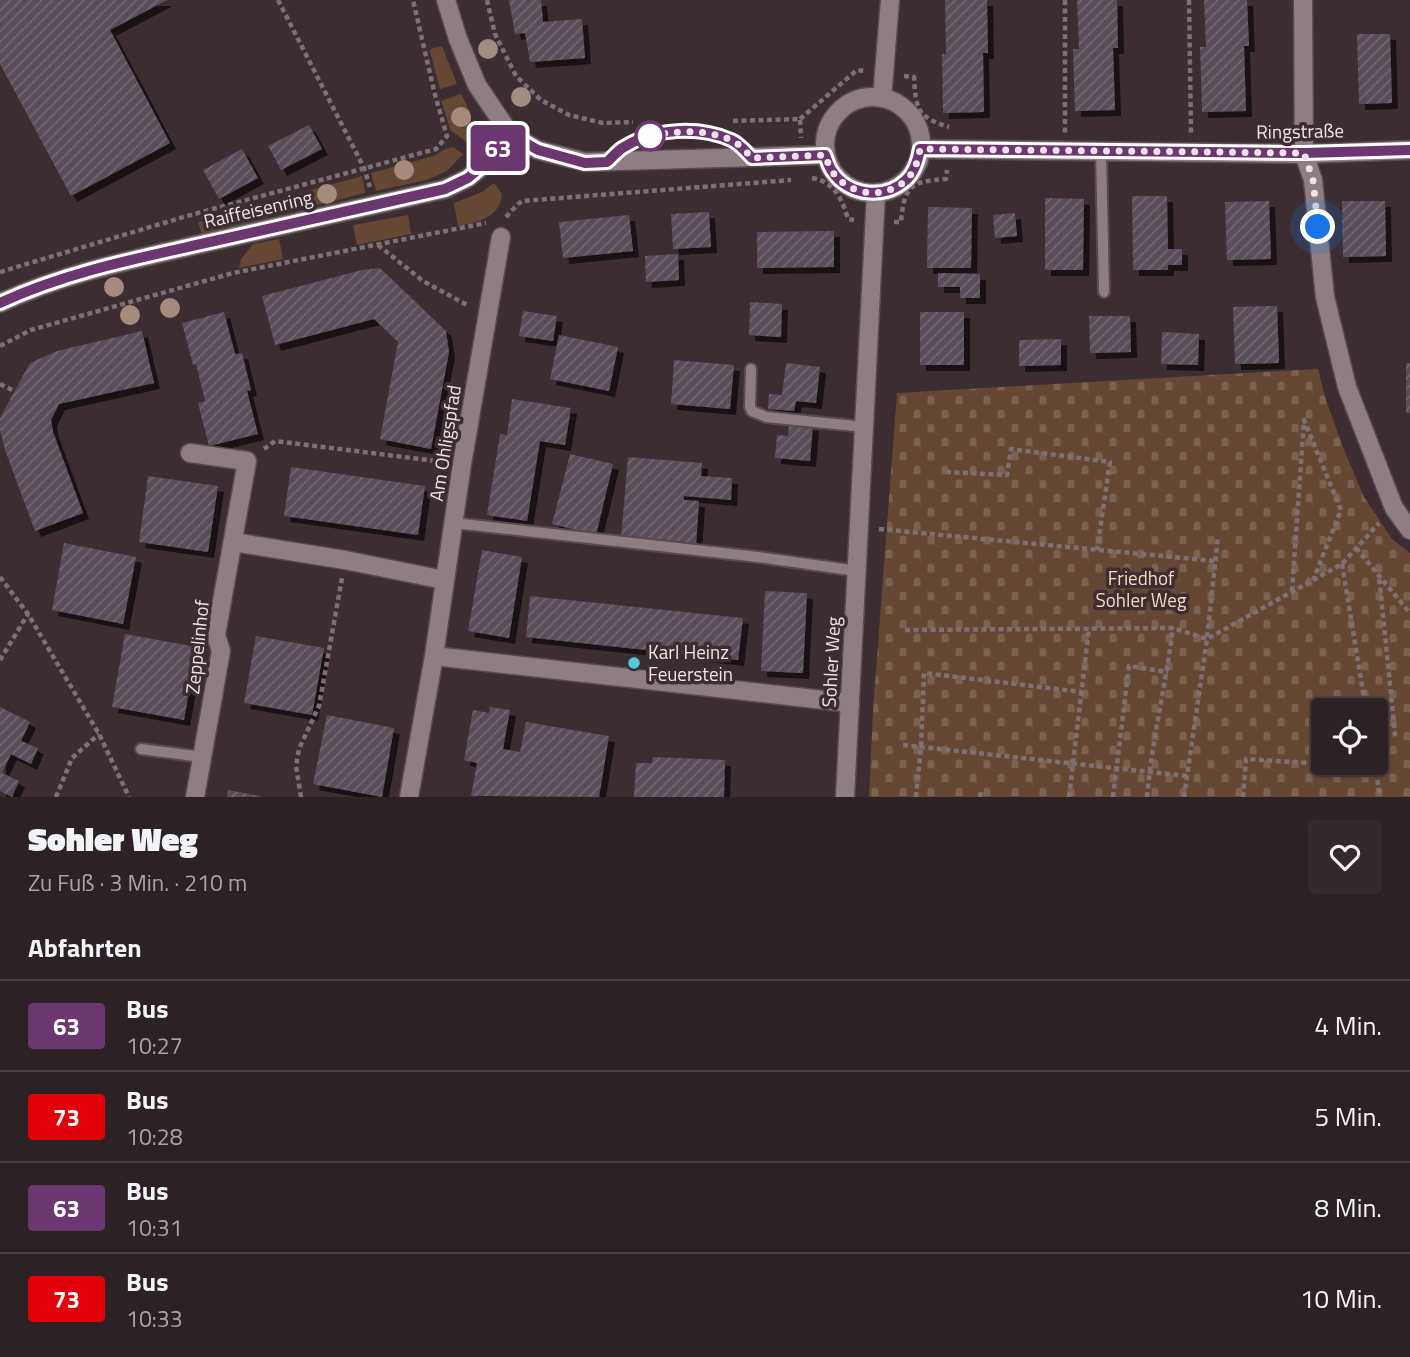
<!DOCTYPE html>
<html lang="de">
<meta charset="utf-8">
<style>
:root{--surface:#2c2225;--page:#342a2d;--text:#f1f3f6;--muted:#a6a4a7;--line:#483f42}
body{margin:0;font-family:"Titillium Web",sans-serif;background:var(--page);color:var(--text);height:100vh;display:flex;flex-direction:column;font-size:26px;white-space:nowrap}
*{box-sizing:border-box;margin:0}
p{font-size:23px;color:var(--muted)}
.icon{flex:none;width:38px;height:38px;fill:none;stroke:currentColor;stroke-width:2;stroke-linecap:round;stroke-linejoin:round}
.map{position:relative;height:797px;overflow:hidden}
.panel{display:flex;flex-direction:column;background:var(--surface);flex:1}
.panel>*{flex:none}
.badge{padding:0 14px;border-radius:5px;font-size:24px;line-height:46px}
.controls{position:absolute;left:1311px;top:698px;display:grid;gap:14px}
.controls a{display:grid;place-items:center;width:77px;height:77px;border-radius:7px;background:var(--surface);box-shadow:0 2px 5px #0004,0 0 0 2px var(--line);font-size:35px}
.you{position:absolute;width:35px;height:35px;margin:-18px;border:5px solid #fff;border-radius:50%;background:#1a73e8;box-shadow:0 0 0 10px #1a73e833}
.map>.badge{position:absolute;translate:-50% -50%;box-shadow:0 0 0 4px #fff}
h2{padding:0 28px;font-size:26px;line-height:63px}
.round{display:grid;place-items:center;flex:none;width:74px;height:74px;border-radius:7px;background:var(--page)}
.head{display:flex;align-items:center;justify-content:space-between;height:119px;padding:0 28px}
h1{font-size:33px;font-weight:800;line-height:52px}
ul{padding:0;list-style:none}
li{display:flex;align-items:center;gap:21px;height:91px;padding:0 28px;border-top:2px solid var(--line)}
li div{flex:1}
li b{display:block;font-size:26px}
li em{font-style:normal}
li .badge{min-width:77px;font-weight:700;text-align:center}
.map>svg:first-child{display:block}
.green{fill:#644834}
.cemetery{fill:url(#cemetery-stones);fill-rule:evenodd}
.building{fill:url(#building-hatch);filter:url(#shadow)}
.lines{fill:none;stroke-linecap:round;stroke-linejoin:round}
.lane-casing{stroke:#574b4e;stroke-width:14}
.street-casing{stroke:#574b4e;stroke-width:21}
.path{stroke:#7d7074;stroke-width:4.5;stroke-dasharray:5 3.5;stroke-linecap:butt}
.lane{stroke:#8e7d82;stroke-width:10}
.street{stroke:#8e7d82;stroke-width:18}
.tree{fill:#a58a7e}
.line-casing{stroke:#fff;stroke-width:16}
.line{stroke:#6c3770;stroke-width:10}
.walk{stroke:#ede3e6;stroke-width:7;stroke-dasharray:0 12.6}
.stop-dot{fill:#fff;stroke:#6c3770;stroke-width:3.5}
.poi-dot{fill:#55cadf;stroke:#3b2d31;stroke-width:2.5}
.labels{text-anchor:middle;stroke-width:7;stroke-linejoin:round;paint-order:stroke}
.street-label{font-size:19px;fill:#ede3e6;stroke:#3b2d31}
.park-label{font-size:19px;fill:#fcd7bd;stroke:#3b2d31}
.poi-label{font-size:19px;fill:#ede3e6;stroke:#3b2d31;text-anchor:start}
</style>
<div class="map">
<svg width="1410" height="797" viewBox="0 0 1410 797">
<defs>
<pattern id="cemetery-stones" width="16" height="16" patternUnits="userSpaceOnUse" patternTransform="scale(1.75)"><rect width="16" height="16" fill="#644834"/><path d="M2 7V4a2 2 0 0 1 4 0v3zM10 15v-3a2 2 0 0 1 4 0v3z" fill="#7a6251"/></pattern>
<pattern id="building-hatch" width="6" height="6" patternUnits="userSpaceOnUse" patternTransform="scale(1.75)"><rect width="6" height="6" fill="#594e58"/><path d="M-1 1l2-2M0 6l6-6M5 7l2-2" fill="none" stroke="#716770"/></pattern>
<filter id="shadow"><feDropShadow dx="6" dy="6" stdDeviation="0" flood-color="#0009"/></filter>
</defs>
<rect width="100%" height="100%" fill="#3b2d31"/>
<g class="green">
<polygon points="442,46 457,84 440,89 430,51 432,48"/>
<path d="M461,94C471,112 475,122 467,142L451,131L441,101Z"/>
<polygon points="453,147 463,154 447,171 427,180 376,191 371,173 434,156 445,149"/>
<polygon points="362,176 365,193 202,234 198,222"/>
<path d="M494,183L502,194C500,218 478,222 458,226L454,203L482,192Z"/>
<polygon points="408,215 411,234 357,245 353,225"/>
<polygon points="279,239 283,259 239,268 241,259 253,244"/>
</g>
<path class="cemetery" d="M1318,369L1325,397L1344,450L1364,497L1392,539L1410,553V797H869L873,711L897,393ZM1323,710H1376V763H1323Z"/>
<g class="building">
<polygon points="0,0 167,0 110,30 170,143 71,196 0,64"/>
<polygon points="509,0 541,0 543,22 582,19 585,58 530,62 525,33 515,34"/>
<polygon points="945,0 987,0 988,53 983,53 984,112 943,113 942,54 946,54"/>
<polygon points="1077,0 1117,0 1118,48 1113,48 1115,110 1075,111 1073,49 1079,49"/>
<polygon points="1204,0 1247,0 1249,46 1244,46 1246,111 1202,112 1200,47 1206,47"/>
<polygon points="1357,34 1390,34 1392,103 1359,104"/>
<polygon points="309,125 322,149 281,170 268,146"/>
<polygon points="242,149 258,178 219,199 203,170"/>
<polygon points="1132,196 1167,196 1168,249 1182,249 1182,265 1168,265 1168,270 1133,270"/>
<polygon points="1045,198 1084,199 1083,270 1045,270"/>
<polygon points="1269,201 1271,259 1227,260 1225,202"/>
<polygon points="1342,201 1385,201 1386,256 1343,257"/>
<polygon points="928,207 972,208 971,268 927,268"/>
<polygon points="709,212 711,247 673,249 671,214"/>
<polygon points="1015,213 1017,236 995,238 993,215"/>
<polygon points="629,215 633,251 563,258 559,222"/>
<polygon points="834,231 834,267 757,268 757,232"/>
<polygon points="678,254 679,280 646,282 645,256"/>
<polygon points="380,268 446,331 449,352 431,449 380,439 398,342 374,319 275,345 262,296 362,270"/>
<polygon points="938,273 980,274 980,298 960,298 960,287 938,287"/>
<polygon points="750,302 782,304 781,337 749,335"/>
<polygon points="1277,306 1279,363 1235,364 1233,307"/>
<polygon points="523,311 557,316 553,341 519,336"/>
<polygon points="224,312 235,354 242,353 251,390 247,391 258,434 209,446 198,403 205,401 196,364 193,365 182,323"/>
<rect x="920" y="312" width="44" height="53"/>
<polygon points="1089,316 1130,316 1131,352 1090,353"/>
<polygon points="142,331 154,383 59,404 51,420 53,432 83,513 35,531 5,450 0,430 0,418 30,363 57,351"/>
<polygon points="1162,332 1199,334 1198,365 1161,364"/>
<polygon points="559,335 618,347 609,391 550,379"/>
<polygon points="1061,339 1061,365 1019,366 1019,340"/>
<polygon points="674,360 734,365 730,409 671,404"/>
<polygon points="786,363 820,367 816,403 796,401 794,411 768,409 769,394 782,395"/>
<rect x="1406" y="363" width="4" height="50"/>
<polygon points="512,399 571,408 565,445 540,441 527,521 487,515 500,434 507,435"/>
<polygon points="789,423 813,425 810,461 775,458 777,435 788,436"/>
<polygon points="570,454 613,464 596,535 552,524"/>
<polygon points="628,457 702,463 701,476 732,478 731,500 684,496 684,500 699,501 696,545 621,539"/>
<polygon points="291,467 425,486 418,535 284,516"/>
<polygon points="148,476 218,486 208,552 139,542"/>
<polygon points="64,543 136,557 123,624 52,610"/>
<polygon points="482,550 522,557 509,638 468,631"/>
<polygon points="765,591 807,593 803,673 761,671"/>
<polygon points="530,596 743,618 738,660 526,637"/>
<polygon points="125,634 197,647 184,720 112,707"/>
<polygon points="256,636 324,648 312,715 244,703"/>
<polygon points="0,707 30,722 21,741 38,748 31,764 11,754 2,773 19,781 12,797 0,791"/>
<polygon points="490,707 510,710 503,749 520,752 526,722 609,736 599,797 471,796 477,763 464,760 473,710 489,713"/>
<polygon points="327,715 394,728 382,797 313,784"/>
<polygon points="653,757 725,760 724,797 634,797 636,763 652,763"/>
<polygon points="228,790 260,796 260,797 227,797"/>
</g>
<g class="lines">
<defs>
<g id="lane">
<polyline points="1101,151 1104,292"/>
<path d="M608,162C613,157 618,150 624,147C654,129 699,126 731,140C739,143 746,152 752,158"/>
<polyline points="751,369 750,407 752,411 766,417 865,427"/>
<polyline points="454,523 758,557 857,571"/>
<polyline points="141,749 202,757"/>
</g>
<g id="street">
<polyline points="446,0 458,39 477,85 510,134 538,150 585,162 825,155"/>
<polyline points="1303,0 1304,154 1313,180 1325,297 1347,387 1394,508 1410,530"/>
<circle cx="873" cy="145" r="48"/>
<polyline points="882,98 890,0"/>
<polyline points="921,149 1304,154 1410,150"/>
<path d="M0,303C65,273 135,259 205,243C285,225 365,207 445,189L468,178L486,163L510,134"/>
<polyline points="190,453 247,461 216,635 221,651 195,797"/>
<polyline points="233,542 345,560 444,580"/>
<polyline points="434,656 462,464 501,237"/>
<polyline points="409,797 434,656 850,703"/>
<polyline points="845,797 876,193"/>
</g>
</defs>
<use href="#lane" class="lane-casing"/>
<use href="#street" class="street-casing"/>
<g class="path">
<polyline points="278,0 364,168 370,187"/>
<polyline points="487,0 495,34 516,76 541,100 569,115 603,123 633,122"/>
<polyline points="1065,0 1065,133"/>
<polyline points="1189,0 1191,134"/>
<path d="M904,76L914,77C916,110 917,117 949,127"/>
<polyline points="800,119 857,70 865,71"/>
<polyline points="733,121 800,119 801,138"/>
<path d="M812,178C835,182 842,199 848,219L854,220"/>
<polyline points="506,217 518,204 522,201 791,180"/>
<path d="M894,222H901C904,186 911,181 946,179L947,170"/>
<polyline points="378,245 423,281 469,306"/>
<polyline points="0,272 187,216 436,149 447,136 435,95 413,0"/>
<polyline points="0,346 31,330 233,273 486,223"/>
<polyline points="0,384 14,391"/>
<polyline points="264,449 275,441 444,462"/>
<polyline points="946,472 1007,475 1011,449 1110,462 1097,550"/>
<polyline points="879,529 1215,561"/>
<polyline points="1356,548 1410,613"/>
<polyline points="1342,564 1366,710"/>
<polyline points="0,577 28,614 99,734 129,797"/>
<polyline points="1292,591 1304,420 1341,510 1314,578"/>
<polyline points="905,630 1173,628 1207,639 1342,564 1379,523"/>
<polyline points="0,660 28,614"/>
<polyline points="1376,738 1395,734 1379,576"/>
<polyline points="903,745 1187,776"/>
<polyline points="1375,763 1380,797"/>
<polyline points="56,797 72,758 99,734"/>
<polyline points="301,797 296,766 299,749 319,706 342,578"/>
<polyline points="916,797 921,747 924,673 1082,692"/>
<polyline points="980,797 981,791"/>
<polyline points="1069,797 1089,628"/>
<polyline points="1113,797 1129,666 1168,672"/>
<path d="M1147,797C1152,740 1166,684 1173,628"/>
<polyline points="1184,797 1207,639 1218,536"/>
<polyline points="1243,797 1246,759 1341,765"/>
</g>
<use href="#lane" class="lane"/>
<use href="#street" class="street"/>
</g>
<g class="tree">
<circle cx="488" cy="49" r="10"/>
<circle cx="521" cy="97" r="10"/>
<circle cx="461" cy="117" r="10"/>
<circle cx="404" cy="170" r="10"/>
<circle cx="327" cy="194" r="10"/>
<circle cx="114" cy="287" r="10"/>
<circle cx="170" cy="308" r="10"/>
<circle cx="130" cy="315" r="10"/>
</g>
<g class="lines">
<defs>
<path id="line" d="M0,303C66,272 139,258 210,242C288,224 367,207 445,189L468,178L486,163L510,134L538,150L585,163L607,162C613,157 618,150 624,147C654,128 699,126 731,140C739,143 746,152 752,158L825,155C827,160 829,167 832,171C848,196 885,200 906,180C915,172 918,160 920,149L1304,153L1410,150"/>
</defs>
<use href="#line" class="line-casing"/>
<use href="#line" class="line"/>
<path class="walk" d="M650,136L645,137C673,131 704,128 731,140C739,143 746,152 752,158L825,155C827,160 829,167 832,171C848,196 885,200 906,180C915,172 918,160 920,149L1304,153L1313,180L1318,227"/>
</g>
<circle class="stop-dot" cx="650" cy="136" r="14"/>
<circle class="poi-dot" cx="634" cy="663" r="7"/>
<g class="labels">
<g class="street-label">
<text transform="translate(1300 131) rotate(-1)" y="7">Ringstraße</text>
<text transform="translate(258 209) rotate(-13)" y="7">Raiffeisenring</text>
<text transform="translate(445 443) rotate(-81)" y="7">Am Ohligspfad</text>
<text transform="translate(197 647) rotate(-84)" y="7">Zeppelinhof</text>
<text transform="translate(831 662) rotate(-87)" y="7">Sohler Weg</text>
</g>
<g class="park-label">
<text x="1141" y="585">Friedhof<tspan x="1141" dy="22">Sohler Weg</tspan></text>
</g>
<g class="poi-label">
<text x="648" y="659">Karl Heinz<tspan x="648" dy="22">Feuerstein</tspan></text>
</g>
</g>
</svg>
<div class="controls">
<a><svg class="icon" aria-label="locate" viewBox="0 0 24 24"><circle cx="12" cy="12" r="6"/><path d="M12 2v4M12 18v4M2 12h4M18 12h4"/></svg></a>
</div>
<div class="you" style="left:1318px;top:227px"></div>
<b class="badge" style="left:498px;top:148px;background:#6c3770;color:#fff">63</b>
</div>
<section class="panel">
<div class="head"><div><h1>Sohler Weg</h1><p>Zu Fuß · 3 Min. · 210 m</p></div><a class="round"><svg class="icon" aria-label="heart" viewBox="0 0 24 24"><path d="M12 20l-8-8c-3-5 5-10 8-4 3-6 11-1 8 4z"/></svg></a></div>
<h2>Abfahrten</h2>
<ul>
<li><span class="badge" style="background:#6c3770;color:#fff">63</span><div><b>Bus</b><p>10:27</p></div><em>4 Min.</em></li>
<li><span class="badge" style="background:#e2000a;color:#fff">73</span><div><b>Bus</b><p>10:28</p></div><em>5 Min.</em></li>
<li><span class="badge" style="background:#6c3770;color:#fff">63</span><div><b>Bus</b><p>10:31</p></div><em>8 Min.</em></li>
<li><span class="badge" style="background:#e2000a;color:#fff">73</span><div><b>Bus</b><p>10:33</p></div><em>10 Min.</em></li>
</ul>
</section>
